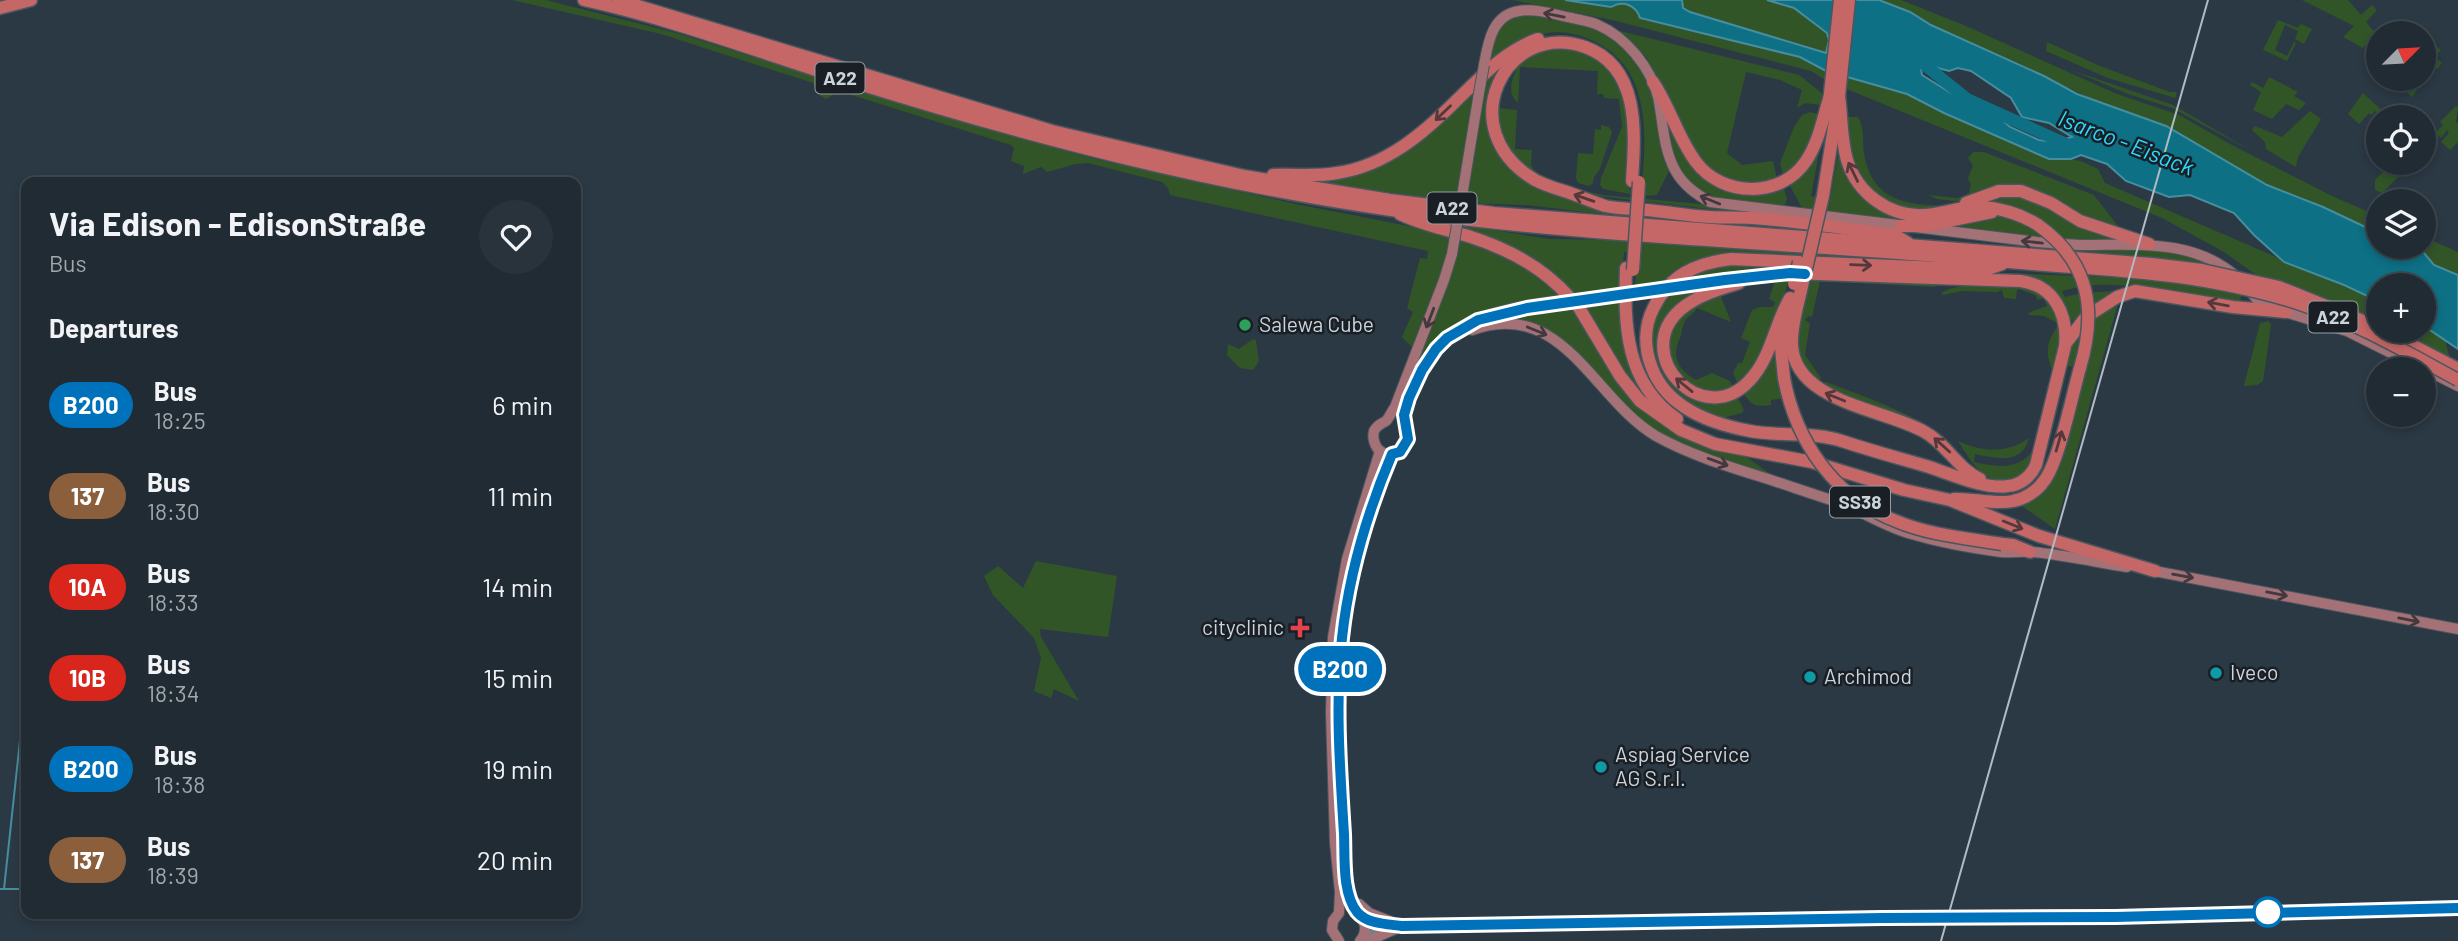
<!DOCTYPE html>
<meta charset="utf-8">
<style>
:root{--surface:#202b33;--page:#28333b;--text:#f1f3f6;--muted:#a2a7ac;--line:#3d474e}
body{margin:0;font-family:Barlow,sans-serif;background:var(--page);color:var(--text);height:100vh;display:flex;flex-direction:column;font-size:26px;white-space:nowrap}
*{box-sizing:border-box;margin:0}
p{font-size:23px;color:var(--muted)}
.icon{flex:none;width:38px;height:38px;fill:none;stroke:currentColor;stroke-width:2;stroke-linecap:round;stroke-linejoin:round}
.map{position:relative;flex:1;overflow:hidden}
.panel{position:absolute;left:21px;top:177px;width:560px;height:742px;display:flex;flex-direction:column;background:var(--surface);border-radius:14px;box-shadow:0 4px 10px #0003,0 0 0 2px var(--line)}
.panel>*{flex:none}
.badge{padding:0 14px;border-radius:23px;font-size:24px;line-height:46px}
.needle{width:46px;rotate:66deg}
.controls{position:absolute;left:2366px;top:21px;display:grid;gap:14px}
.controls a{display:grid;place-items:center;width:70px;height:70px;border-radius:50%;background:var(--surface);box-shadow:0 4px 10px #0003,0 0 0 2px var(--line);font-size:35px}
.map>.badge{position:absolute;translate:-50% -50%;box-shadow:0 0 0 4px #fff}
h2{padding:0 28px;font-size:26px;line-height:63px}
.round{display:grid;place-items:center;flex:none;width:74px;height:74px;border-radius:37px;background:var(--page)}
.head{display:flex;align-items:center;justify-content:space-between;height:119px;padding:0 28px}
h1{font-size:33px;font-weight:700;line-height:52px}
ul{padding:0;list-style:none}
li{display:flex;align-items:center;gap:21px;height:91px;padding:0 28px}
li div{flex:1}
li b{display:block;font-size:26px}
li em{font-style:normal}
li .badge{min-width:77px;font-weight:700;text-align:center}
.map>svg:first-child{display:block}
.green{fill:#315527}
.water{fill:#0d7085;stroke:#468e9f;stroke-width:2;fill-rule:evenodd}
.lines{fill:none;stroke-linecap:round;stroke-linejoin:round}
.stream{stroke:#468e9f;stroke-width:2}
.river{stroke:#0d7085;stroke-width:12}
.secondary-casing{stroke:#4a565f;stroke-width:11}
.primary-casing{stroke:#4a565f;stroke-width:12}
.highway-casing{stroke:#4a565f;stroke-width:15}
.secondary{stroke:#70808d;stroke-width:9}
.primary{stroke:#a37176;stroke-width:10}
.highway{stroke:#c56767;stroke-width:12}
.rail{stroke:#b2bbc3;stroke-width:2}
.primary-bridge-casing{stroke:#4a565f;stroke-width:12;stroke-linecap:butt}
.highway-bridge-casing{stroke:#4a565f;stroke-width:15;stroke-linecap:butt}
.primary-bridge{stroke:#a37176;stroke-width:10}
.highway-bridge{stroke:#c56767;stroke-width:12}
.oneway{stroke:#42383d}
.oneway2{stroke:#55383c}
.line-casing{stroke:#fff;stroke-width:16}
.line{stroke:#0072bc;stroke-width:10}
.leisure-dot{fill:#2e9e5b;stroke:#191f25;stroke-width:2.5}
.health-dot{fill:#e0444e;stroke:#191f25;stroke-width:2.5}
.culture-dot{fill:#0f9aa8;stroke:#191f25;stroke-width:2.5}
.stop-dot{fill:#fff;stroke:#0072bc;stroke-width:3.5}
.labels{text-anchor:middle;stroke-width:5;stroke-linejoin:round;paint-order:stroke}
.shield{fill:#191f25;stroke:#969ea4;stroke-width:2}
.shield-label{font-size:19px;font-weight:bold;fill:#cbd4db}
.poi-label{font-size:21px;fill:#cbd4db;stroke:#191f25;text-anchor:start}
.water-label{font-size:23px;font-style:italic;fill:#2bd8fe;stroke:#191f25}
</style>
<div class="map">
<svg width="2458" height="941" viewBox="0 0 2458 941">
<rect width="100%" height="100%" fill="#2b3944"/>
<g class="green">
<path d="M512,0H546L680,34L979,127L1099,160L1296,204L1449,234L1526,265L1566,299L1491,315L1428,357L1402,417L1393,414C1417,363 1443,308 1456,253L1443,274L1414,349L1402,337L1413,312L1407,308L1420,258L1427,259L1428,251L1170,195L1168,188L1162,182L1088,163L1076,164L1047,172L1041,167L1023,174L1024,166L1011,161L1014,148L1011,145L839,91L826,99L818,94L813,83L661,34Z"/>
<path d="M1513,0H1565L1611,7C1624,0 1636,6 1640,18L1800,57L1826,71L1907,94L1944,113L2049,159H2071L2083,162L2098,169L2105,183L2378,301V323L2259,277L2224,252L2162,218L1827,81L1811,71L1612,20Z"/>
<polygon points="1682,0 1767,0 1794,8 1827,33 1829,40 1827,53 1690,12 1683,8"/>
<polygon points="1879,0 1901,0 1966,26 2117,94 2179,115 2230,144 2332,196 2378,216 2378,233 2323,207 2267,185 2234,167 2044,76"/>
<polygon points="2302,0 2348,0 2361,15 2372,5 2377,10 2366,22 2376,34 2363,48 2343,37 2354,26"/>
<path d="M1534,15C1552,19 1571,21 1588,26C1648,43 1657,112 1670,163L1669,171L1657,195L1641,196L1603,189L1600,185L1601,178L1622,127L1619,99L1604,98L1603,94H1597L1598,71L1520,67L1518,103C1502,90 1517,63 1531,53L1573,46L1607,63L1629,104L1631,159L1629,189L1641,192C1647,136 1652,66 1591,40C1575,33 1555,29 1538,36C1521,43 1504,57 1487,67C1492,36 1498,15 1534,15Z"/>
<polygon points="2278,20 2298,28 2301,24 2312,29 2304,44 2295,39 2298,31 2285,25 2275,50 2287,56 2294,42 2296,43 2287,61 2263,50"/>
<polygon points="1620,31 1799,75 1823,94 1820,105 1805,103 1797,108 1802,90 1780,80 1746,72 1727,153 1742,165 1773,161 1777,179 1748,186 1716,175 1697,158 1647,58"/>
<polygon points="2047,42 2100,66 2170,92 2177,92 2175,98 2108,78 2046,51"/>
<polygon points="2435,45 2441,50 2435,57 2442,63 2437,69 2432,65 2429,67 2434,72 2420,88 2415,83 2413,85 2417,90 2412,97 2400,85 2406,79 2424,79 2424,58"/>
<polygon points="1504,60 1491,128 1532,181 1659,214 1735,225 1626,217 1527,205 1464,203 1298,179 1383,162"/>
<polygon points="2071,70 2173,105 2255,153 2172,108 2128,94"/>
<polygon points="2269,77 2298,92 2294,96 2306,103 2299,110 2286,104 2272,119 2253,110 2261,92 2250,85 2252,82 2263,88"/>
<polygon points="2363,93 2389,117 2382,117 2375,111 2371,115 2369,113 2359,124 2348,114"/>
<polygon points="2456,106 2458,108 2456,122 2458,124 2458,142 2450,150 2441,142 2449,133 2447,130 2441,138 2439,136 2435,140 2432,137 2443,125 2440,122"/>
<polygon points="1498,108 1517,110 1515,149 1532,150 1531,165 1535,172 1573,189 1603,195 1711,205 1827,219 2175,250 2207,261 2206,264 2085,253 1581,194 1532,175 1512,156 1495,116"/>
<path d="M1664,111L1712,180L1773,188L1820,147L1811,196L1830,200L1840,144L1864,193L1927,223L1885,220L1802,208L1790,186L1784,189L1787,199L1784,207C1763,204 1733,204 1713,198C1677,186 1671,144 1664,111Z"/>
<polygon points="2310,111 2321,119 2298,157 2296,167 2266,149 2265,142 2252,130 2255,126 2282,137"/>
<path d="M1810,112L1819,114C1812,135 1807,166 1783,175L1780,163L1794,127L1802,115Z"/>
<path d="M1847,117H1858C1865,128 1862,141 1864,154C1873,204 1910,205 1952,206L1916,213L1876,198L1857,175L1848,147Z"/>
<polygon points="1601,125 1609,127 1612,132 1600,169 1594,177 1593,183 1589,186 1578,183 1576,178 1578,153 1593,154 1595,129 1601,130"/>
<polygon points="1973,152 1984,152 2094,195 2121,230 2085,219 2031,190 1963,202 1937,199 1928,195 1958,198 1969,193 1971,185 1968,178 1973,166 1968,158"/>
<polygon points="2404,163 2420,163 2406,177 2402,173 2382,193 2375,190 2375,180 2385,170 2383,167 2387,164 2395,172"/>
<polygon points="2021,194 2126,240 2051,239 1946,227 1984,204 1989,197"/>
<polygon points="1462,225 1549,239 1624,240 1950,264 1723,257 1662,287 1635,290 1637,252 1624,252 1621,290 1576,298 1547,273 1461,230"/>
<polygon points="2424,237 2458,252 2458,275 2434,265 2424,253 2400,247 2424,247"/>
<path d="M1718,263L2140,278L2185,283L2242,295L2239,302C2217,299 2196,297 2174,293C2130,287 2107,279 2062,291L2065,297L2082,293L2114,291L2115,293L2077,322L2069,320L2044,285L1817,269L1676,283Z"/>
<path d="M1790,278L1760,363L1732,391L1698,392L1676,373L1668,350L1671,329L1685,311L1720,294L1731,322L1697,308C1694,314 1688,316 1685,321C1682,326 1682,333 1680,338C1671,357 1678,370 1696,380L1712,373L1730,381L1733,387L1738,384L1733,373L1738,363H1742L1750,342L1741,338L1752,310L1760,307H1773L1775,302L1769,299L1775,281Z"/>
<path d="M1812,278L1940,285L1933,287L1820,281L1812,317L1808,316L1805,320L1810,323L1805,355L1821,378L1818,382L1822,386L1826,382C1866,397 1909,412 1944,436V441L1821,388L1797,354V328Z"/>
<polygon points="1719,284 1664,328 1678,386 1737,396 1744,410 1742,413 1719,419 1680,400 1657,369 1650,344 1653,319 1667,292"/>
<path d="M1962,286C2036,285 2074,284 2053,372C2044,352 2047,341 2059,324L2044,316L2029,315L2028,313L2047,306L2044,298L2038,300L2035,295L2019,289L2017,290L2016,299L2004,298L2002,290L1997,292L1962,291L1943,295L1941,293L1949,289Z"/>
<path d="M1622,298C1622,347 1636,398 1681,424C1696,433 1718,435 1730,445C1690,431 1652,415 1627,379C1610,355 1599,328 1582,304Z"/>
<path d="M2119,300L2055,529L2019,504L2045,487L2077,358L2072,367L2066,365C2075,325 2088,322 2119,300Z"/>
<polygon points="1572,305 1637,401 1729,451 1745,456 1776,478 1714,458 1665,437 1629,411 1573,350 1502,321 1501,317"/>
<polygon points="2269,321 2271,325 2263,381 2257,385 2244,386 2260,323"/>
<polygon points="2424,326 2445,340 2450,359 2394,331 2424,331"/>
<path d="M1777,335L1785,398L1771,400V405C1756,407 1751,406 1743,392Z"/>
<polygon points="1253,339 1256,340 1259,361 1253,370 1240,368 1227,355 1228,344 1239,349"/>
<path d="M2029,438C2021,466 1996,458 1975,454L1974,462C1997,467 2019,471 2034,449C2033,454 2033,462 2031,466C2021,484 1996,485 1982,473C1972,464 1965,452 1958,441C1976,449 1995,453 2014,446C2020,444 2024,441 2029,438Z"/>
<polygon points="1036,561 1117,576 1108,637 1040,629 1041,637 1079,701 1054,689 1051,698 1034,691 1041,658 1034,638 993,595 984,576 998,566 1023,588"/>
</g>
<path class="water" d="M1565,0H1682L1683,8L1690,12L1826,53L1829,40L1827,33L1794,8L1767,0H1879L1910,12L1931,25L2044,76L2077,94L2166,126L2267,185L2323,207L2378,233V247H2400L2424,253L2434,265L2458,275V349L2424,326V285H2378V301L2344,285L2284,262L2254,235L2234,213L2190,195L2169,197L2126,181L2107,164L2081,155L2071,159H2049L1944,113L1907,94L1826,71L1800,57L1640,18C1636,5 1623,0 1611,7ZM1934,67L1949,71L1958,68L1971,71L2011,98L2022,117L2049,123L2072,137L2055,142L2039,140L2010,127L1998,116L1964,101L1922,75L1921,69Z"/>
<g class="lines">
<g class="stream">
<polyline points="0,889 26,889"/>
<polyline points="4,889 22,722"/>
</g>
<polyline class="river" points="1915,57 1967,99 2075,148"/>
<defs>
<g id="secondary">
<polyline points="1363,917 1377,922 1402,926 1882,918 2115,917 2458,908"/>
<polyline points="1364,937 1389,929"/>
</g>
<g id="primary">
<path d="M1484,65C1488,43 1492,15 1519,11C1536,8 1556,15 1572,18C1580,20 1590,21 1598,25C1626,37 1651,68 1658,97C1663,121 1663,148 1675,170C1683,185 1696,194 1710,202L2037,242C2053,243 2070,245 2086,245C2140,245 2195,239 2238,278"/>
<polyline points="1464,184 1479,93"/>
<polyline points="2248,288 2258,301 2266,306 2347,331 2423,369"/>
<path d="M1472,330C1563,297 1593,399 1656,436C1699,460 1749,472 1795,488C1810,493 1825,498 1840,503C1863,512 1884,526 1908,533C1938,542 1970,548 2001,552C2011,553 2022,551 2033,552C2064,555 2096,562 2127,567"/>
<path d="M1436,353C1420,367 1406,394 1404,415C1403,425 1410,433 1407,442C1404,453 1390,458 1380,451C1375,447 1372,438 1374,431C1377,425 1381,424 1386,421C1389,418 1392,411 1395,407L1444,280L1452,254"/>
<polyline points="2424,369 2458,386"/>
<polyline points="2149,570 2458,629"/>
<polyline points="1359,904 1369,913 1402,926"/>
<polyline points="1339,941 1332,930 1333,921 1339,913 1340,892 1335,843 1331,713 1333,637 1347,559 1380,451"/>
<path d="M1360,941C1374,925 1355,910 1349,895C1344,847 1342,799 1341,751C1339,701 1339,652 1347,602C1355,551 1372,502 1392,454"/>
<polyline points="1368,941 1402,926"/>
</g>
<g id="highway">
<path d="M584,0C675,20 764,54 853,82C1029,137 1208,184 1391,210C1596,239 1804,243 2009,262C2072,268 2136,270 2199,280"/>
<polyline points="618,0 1052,131 1244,176 1390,200 1494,213 2152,264 2202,270"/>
<polyline points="0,8 31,0"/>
<path d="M1653,82C1670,107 1678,138 1696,162C1722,197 1781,199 1806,161C1819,142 1823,117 1830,96"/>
<path d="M1839,96C1842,117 1841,139 1847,160C1857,193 1889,217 1924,215C1942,214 1959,207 1977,207C1998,207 2021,214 2038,225"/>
<polyline points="1829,103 1840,0"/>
<path d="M1273,175C1294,174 1316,177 1337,173C1386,166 1424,133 1458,99C1483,75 1505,51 1538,39"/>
<path d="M1632,181C1635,134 1641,67 1585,47C1505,19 1450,130 1535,180C1546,186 1558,189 1570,193C1581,197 1593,202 1605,206C1618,209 1633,209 1647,210C1668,212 1689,216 1710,217C1724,218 1738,217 1752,218C1800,221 1847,229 1895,235L1908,243"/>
<polyline points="1823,196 1839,96 1849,0"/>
<polyline points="1966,203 1999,191 2021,191 2051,203 2080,221 2149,244"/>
<path d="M1400,214C1423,225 1445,229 1468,236C1506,248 1544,268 1570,298"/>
<polyline points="1901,226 1924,226 1992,212"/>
<path d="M1626,268C1624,325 1625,383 1677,419"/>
<path d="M1739,283C1719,289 1696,296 1680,310C1630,355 1703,432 1750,380C1771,358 1775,323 1790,298"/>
<path d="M1802,286C1798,305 1791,325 1792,345C1795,402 1883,409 1923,431C1946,443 1958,469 1980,479"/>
<path d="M1676,288L1725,280L1790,273L2020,281C2054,285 2068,314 2065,346L2036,465C2031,476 2021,485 2008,486C1984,490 1949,473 1926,466C1899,458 1872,451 1845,442C1814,431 1782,437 1750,431C1712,424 1667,408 1652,368C1644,348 1644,326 1654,307C1670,275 1696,263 1731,259L1985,270L2002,264"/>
<polyline points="1638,293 1658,290"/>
<polyline points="1578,306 1620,376 1640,401 1681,430 1715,444 1812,462 1904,490 1950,500 2039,536 2155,571"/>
<polyline points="2385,331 2458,369"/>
<polyline points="2066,343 2086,317 2117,297 2135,291 2233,307 2286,312"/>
<path d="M1431,358C1463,304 1563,303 1619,295"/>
<polyline points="1784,378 1781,348 1787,315"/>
<path d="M1954,499C1973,498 1994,505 2013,501C2025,499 2037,491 2044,481C2059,462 2072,395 2080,368"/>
<polyline points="2002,544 2013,545 2030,552"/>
</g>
</defs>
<use href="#secondary" class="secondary-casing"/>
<use href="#primary" class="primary-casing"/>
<use href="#highway" class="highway-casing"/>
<use href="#secondary" class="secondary"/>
<use href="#primary" class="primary"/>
<use href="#highway" class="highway"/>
<polyline class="rail" points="1941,941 2208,0"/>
<defs>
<g id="primary-bridge">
<polyline points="1479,93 1484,65"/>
<polyline points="1452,254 1464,184"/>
</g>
<g id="highway-bridge">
<path d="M2038,225C2090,262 2097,311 2080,368"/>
<polyline points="1633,270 1639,182"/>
<polyline points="2202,270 2279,287 2378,327"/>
<path d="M2199,280C2234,286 2269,293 2303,305C2357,323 2408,353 2458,380"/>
<polyline points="1794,284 1799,262"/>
<polyline points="1802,286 1823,196"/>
<polyline points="1570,298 1578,306"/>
<path d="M1784,378C1796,442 1834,497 1896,521C1929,535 1967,538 2002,544"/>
</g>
</defs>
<use href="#primary-bridge" class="primary-bridge-casing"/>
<use href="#highway-bridge" class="highway-bridge-casing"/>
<use href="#primary-bridge" class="primary-bridge"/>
<use href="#highway-bridge" class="highway-bridge"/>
</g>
<defs><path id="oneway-shaft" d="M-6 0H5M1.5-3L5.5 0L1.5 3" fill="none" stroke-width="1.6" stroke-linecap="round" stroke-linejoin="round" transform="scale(1.75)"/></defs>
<g class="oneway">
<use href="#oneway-shaft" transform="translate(1554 15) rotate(-169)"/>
<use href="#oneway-shaft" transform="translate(1710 200) rotate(-158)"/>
<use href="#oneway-shaft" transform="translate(2032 242) rotate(-174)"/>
<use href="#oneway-shaft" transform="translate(1430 318) rotate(111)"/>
<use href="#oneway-shaft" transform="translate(1537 331) rotate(22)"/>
<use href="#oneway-shaft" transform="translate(1718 462) rotate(20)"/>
<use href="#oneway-shaft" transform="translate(2183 576) rotate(10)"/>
<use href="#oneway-shaft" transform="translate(2277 594) rotate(11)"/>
<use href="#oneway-shaft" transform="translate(2409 620) rotate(11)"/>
</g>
<g class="oneway2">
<use href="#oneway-shaft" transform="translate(1443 113) rotate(136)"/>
<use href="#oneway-shaft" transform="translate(1853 172) rotate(-116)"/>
<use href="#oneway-shaft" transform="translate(1584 198) rotate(-161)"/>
<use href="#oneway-shaft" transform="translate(1861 265) rotate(2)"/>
<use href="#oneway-shaft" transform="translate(2218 304) rotate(-170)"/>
<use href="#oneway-shaft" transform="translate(1684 385) rotate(-141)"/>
<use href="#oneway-shaft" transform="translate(1835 397) rotate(-158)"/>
<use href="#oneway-shaft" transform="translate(2059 441) rotate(-74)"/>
<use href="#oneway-shaft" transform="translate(1942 445) rotate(-138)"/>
<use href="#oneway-shaft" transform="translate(2013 525) rotate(22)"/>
</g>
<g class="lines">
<defs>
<path id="line" d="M1805,274L1790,273L1725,280L1527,308L1478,320L1447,338L1436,349L1422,370L1409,398L1404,415L1408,439L1400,452L1392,454C1367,513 1349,574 1342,638C1335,702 1340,770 1344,834C1345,857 1342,893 1357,912C1367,924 1387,924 1402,926L1882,918L2115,917L2458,908"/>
</defs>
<use href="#line" class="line-casing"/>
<use href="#line" class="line"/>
</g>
<circle class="leisure-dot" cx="1245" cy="325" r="7"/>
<path class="health-dot" d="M1296.5 617.5h7v7h7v7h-7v7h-7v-7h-7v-7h7z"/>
<g class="culture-dot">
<circle cx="2216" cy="673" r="7"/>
<circle cx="1810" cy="677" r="7"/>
<circle cx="1601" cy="767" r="7"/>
</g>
<circle class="stop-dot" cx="2268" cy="912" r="14"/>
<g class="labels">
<g class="shield">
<rect x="815.5" y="62.5" width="49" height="31" rx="5"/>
<rect x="1427.5" y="192.5" width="49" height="31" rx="5"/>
<rect x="2308.5" y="301.5" width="49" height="31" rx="5"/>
<rect x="1830" y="486.5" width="60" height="31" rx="5"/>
</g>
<g class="shield-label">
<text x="840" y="85">A22</text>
<text x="1452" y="215">A22</text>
<text x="2333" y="324">A22</text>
<text x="1860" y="509">SS38</text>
</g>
<g class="poi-label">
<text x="1259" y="332">Salewa Cube</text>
<text x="1284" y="635" text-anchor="end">cityclinic</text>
<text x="2230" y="680">Iveco</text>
<text x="1824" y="684">Archimod</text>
<text x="1615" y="762">Aspiag Service<tspan x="1615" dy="24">AG S.r.l.</tspan></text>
</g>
<g class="water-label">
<text transform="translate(2126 143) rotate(21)" y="8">Isarco - Eisack</text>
</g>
</g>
</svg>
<div class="controls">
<a><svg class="needle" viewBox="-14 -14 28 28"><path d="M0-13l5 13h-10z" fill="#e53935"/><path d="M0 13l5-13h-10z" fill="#a2a7ac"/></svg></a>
<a><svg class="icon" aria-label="locate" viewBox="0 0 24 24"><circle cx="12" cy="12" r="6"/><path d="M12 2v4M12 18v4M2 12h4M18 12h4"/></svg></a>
<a><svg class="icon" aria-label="layers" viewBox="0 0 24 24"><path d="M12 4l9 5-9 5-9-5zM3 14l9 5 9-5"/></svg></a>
<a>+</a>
<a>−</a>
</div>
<b class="badge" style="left:1340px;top:669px;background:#0072bc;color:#fff">B200</b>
<section class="panel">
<div class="head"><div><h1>Via Edison - EdisonStraße</h1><p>Bus</p></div><a class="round"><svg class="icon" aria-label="heart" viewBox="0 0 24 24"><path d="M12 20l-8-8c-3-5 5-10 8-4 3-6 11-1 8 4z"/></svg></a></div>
<h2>Departures</h2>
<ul>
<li><span class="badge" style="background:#0072bc;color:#fff">B200</span><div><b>Bus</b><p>18:25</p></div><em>6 min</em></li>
<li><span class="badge" style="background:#8b5e3c;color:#fff">137</span><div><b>Bus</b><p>18:30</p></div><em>11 min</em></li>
<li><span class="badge" style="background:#d9261c;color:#fff">10A</span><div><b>Bus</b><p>18:33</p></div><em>14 min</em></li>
<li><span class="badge" style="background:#d9261c;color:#fff">10B</span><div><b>Bus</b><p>18:34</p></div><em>15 min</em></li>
<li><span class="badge" style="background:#0072bc;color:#fff">B200</span><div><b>Bus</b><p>18:38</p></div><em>19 min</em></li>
<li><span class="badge" style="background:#8b5e3c;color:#fff">137</span><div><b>Bus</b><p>18:39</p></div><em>20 min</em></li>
</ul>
</section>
</div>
